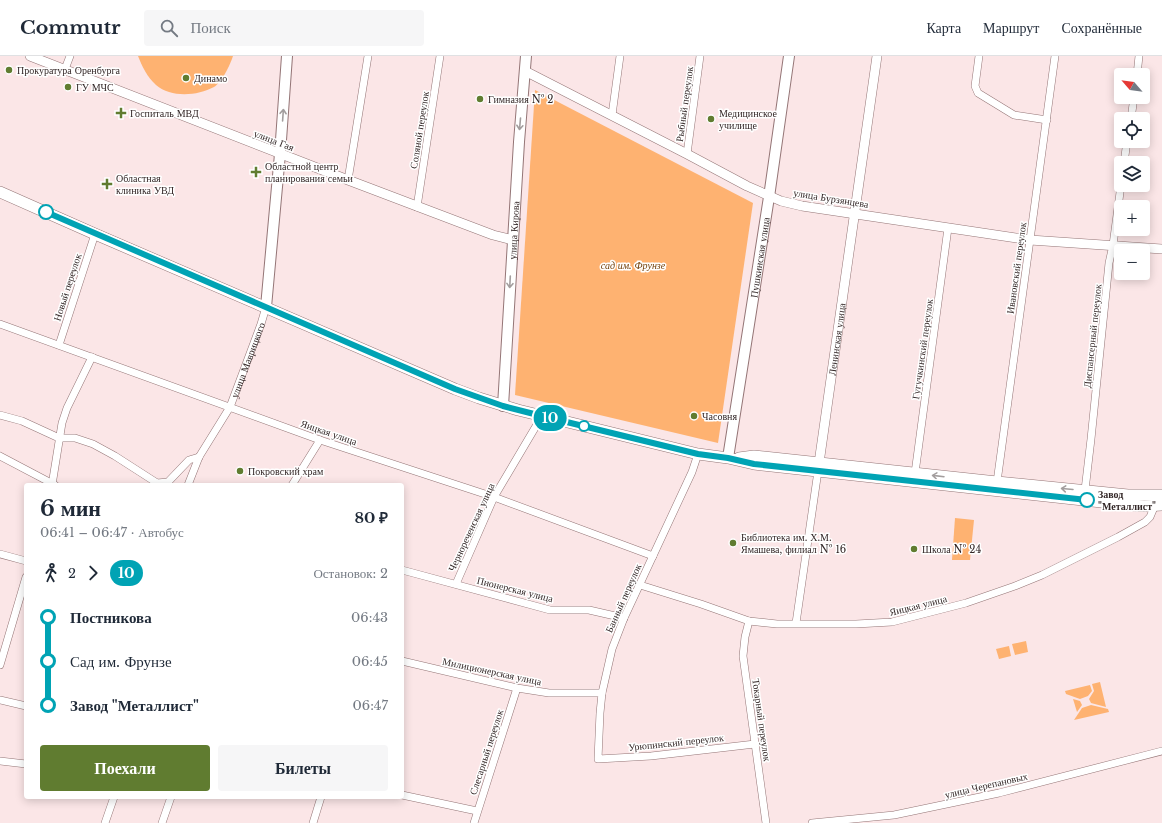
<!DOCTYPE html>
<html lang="ru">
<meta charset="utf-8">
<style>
:root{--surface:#fff;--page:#f6f6f7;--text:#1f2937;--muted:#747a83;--line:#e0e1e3;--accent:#607c30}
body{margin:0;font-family:"Libre Baskerville",serif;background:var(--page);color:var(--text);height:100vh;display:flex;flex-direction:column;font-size:15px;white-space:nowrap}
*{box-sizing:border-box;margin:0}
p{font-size:13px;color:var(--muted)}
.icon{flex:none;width:22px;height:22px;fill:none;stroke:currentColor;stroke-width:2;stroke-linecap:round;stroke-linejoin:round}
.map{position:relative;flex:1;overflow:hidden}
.details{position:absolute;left:24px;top:427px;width:380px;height:316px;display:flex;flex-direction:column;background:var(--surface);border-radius:4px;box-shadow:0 2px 10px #0003}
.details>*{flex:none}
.badge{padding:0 8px;border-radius:13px;font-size:14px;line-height:26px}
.needle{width:26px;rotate:298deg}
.buttons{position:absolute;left:1114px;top:12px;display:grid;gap:8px}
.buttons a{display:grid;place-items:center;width:36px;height:36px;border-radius:4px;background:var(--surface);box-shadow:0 2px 10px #0003;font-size:20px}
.map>.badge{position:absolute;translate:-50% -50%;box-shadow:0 0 0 2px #fff}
.legs{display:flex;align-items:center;gap:6px;height:44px;padding:0 16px;font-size:13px}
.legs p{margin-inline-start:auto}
.summary{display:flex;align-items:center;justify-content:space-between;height:68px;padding:0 16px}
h1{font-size:22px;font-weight:700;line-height:30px}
.cta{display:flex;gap:8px;margin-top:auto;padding:8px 16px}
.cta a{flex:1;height:46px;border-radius:4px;background:var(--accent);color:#fff;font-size:16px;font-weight:700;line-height:46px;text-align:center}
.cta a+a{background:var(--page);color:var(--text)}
ul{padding:0 16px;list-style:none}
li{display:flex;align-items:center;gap:14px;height:44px;font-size:15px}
li i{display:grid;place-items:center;width:6px;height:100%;margin:0 5px;background:currentColor}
li i::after{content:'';width:10px;height:10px;margin:-5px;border:3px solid;border-radius:50%;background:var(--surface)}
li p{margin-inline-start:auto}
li:first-child i{background:linear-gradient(#0000 50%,currentColor 0)}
li:last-child i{background:linear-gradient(currentColor 50%,#0000 0)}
header{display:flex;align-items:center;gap:24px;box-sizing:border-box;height:56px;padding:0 20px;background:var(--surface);border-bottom:1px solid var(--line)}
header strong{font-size:19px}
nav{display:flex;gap:22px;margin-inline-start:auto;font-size:14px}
.search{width:280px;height:36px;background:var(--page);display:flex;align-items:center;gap:10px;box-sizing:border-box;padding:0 14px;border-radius:4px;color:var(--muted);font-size:15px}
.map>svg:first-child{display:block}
.green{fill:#feb271}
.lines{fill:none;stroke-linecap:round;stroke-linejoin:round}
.minor-casing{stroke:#947576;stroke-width:8}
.tertiary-casing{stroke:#947576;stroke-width:10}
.secondary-casing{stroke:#947576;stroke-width:12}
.primary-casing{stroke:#947576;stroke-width:12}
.minor{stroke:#fff;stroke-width:7}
.tertiary{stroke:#fff;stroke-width:9}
.secondary{stroke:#fff;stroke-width:10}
.primary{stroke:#fff;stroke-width:11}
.oneway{stroke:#a39e9e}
.line-1-casing{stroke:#fff;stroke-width:9}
.line-1{stroke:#00a3b4;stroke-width:6}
.poi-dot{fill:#607c30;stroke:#fff;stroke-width:1.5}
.stop-1-dot{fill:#fff;stroke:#00a3b4;stroke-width:2}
.labels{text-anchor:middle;stroke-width:3;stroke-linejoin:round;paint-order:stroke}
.poi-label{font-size:10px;fill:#332727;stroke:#fff;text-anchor:start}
.street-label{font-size:10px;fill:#332727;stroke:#fff}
.park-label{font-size:10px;font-style:italic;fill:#74410b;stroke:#fff}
.stop-label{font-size:10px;font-weight:bold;fill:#332727;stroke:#fff;text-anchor:start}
</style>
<header>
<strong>Commutr</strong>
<div class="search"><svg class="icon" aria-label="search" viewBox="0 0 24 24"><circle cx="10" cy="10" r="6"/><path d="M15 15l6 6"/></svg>Поиск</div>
<nav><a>Карта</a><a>Маршрут</a><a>Сохранённые</a></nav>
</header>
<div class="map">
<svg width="1162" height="767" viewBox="0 0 1162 767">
<rect width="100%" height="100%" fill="#fbe6e7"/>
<g class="green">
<path d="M138,0H233C230,9 222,26 214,31C197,40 171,42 156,29C147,21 142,10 138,0Z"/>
<polygon points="535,34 753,147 718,387 515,339"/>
<polygon points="955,462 974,464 970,504 952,504"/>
<polygon points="1026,585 1028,596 1015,599 1012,588"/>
<polygon points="1009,590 1011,600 999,603 996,593"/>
<polygon points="1100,626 1106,651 1091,647 1089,643 1094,635 1092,628"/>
<polygon points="1090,629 1092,635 1088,640 1080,643 1066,638 1065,635"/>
<polygon points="1073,643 1080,645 1082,649 1077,656"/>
<polygon points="1091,649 1108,653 1109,656 1074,664 1082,652"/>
</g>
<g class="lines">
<defs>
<g id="minor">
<polyline points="979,0 975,30 978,37 1014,59 1047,64"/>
<polyline points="65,13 70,0"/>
<polyline points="1137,19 1139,0"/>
<polyline points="612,59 620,0"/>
<polyline points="1131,63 1134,41"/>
<polyline points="687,98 700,0"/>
<polyline points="1124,107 1127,85"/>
<polyline points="348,124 368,0"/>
<polyline points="417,151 440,0"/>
<polyline points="0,268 320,384 494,441 653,500"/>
<polyline points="59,289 95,178"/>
<polyline points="0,359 22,365 59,382 75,382 93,388 115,400 157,427 168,426 189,404 199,401"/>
<polyline points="698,398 692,416 624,562 612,593 602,637 600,657 598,703 651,700 755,688"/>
<polyline points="0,400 55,429"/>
<polyline points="915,417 948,172"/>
<polyline points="997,426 1055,0"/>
<polyline points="52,429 62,367 67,352 92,301"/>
<path id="s1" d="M188,429L199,401L230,351L261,268L266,251"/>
<polyline points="292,429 320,384"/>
<polyline points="1085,434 1091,383 1109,207 1113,189 1121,129"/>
<polyline points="0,498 26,505"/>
<polyline points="402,514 550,554 589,554 624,562"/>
<polyline points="456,528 494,441 542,360"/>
<polyline points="640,529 701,548 749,565 777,568 856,568 892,566 966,547 1015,530 1042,519 1118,481 1145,466 1150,461 1155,449"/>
<polyline points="749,565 745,581 743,600 766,767"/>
<polyline points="796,567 818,415"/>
<polyline points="402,605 517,632 549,637 602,637"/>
<polyline points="0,609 26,521"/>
<polyline points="0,644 26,650"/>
<polyline points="0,705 26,708"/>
<polyline points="402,739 477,755"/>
<polyline points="105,767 114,741"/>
<polyline points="162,767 171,741"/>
<polyline points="313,767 321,741"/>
<polyline points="474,767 517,632"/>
<polyline points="812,767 894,759 999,737 1162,695"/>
</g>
<g id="tertiary">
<polyline points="30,0 348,124 493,179 513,184"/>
<polyline points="525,15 687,98 747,130 781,145 802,150 1030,184 1162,193"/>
<path id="s2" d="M819,407L877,0"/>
</g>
<g id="secondary">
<polyline points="266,251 280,98 287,0"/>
<path id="s3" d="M503,350L519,86L526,0"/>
<path id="s4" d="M728,402L769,141L789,0"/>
</g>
<g id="primary">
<polyline points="0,136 95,178 455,333 479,342 518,354 584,370 698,398 728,402 754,408 1120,448 1144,450 1162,449"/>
<polyline points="739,402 754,400 997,426 1128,439 1162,439"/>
</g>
</defs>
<use href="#minor" class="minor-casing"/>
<use href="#tertiary" class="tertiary-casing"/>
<use href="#secondary" class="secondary-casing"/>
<use href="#primary" class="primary-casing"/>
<use href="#minor" class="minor"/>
<use href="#tertiary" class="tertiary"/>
<use href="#secondary" class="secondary"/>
<use href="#primary" class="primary"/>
</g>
<defs><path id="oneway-shaft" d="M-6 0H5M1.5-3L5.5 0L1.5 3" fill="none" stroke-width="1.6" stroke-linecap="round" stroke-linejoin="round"/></defs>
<g class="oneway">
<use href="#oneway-shaft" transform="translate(283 59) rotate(-86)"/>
<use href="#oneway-shaft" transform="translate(520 68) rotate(95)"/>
<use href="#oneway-shaft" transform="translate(510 226) rotate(93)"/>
<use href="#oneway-shaft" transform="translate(938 420) rotate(-173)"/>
<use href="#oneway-shaft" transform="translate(1067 433) rotate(-175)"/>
</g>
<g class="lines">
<defs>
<polyline id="line-1" points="46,156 455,333 503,350 542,360 698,398 728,402 754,408 1087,444"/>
</defs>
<use href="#line-1" class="line-1-casing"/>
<use href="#line-1" class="line-1"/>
</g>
<g class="poi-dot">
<circle cx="9" cy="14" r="4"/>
<circle cx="186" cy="22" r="4"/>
<circle cx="68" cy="31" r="4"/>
<circle cx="480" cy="43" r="4"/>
<path d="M119 51h4v4h4v4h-4v4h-4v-4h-4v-4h4z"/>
<circle cx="711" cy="63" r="4"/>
<path d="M254 110h4v4h4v4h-4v4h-4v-4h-4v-4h4z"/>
<path d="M105 122h4v4h4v4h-4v4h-4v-4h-4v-4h4z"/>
<circle cx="694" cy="360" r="4"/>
<circle cx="240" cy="415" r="4"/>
<circle cx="733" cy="487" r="4"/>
<circle cx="914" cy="493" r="4"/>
</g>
<g class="stop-1-dot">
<circle cx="46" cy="156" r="7"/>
<circle cx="584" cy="370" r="5"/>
<circle cx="1087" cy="444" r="7"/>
</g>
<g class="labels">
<g class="poi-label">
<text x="17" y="18">Прокуратура Оренбурга</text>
<text x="194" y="26">Динамо</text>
<text x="76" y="35">ГУ МЧС</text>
<text x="488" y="47">Гимназия № 2</text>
<text x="130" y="61">Госпиталь МВД</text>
<text x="719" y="61">Медицинское<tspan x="719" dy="12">училище</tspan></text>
<text x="265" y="114">Областной центр<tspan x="265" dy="12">планирования семьи</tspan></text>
<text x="116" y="126">Областная<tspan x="116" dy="12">клиника УВД</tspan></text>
<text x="702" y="364">Часовня</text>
<text x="248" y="419">Покровский храм</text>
<text x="741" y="485">Библиотека им. Х.М.<tspan x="741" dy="12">Ямашева, филиал № 16</tspan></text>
<text x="922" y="497">Школа № 24</text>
</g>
<g class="street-label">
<text transform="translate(684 48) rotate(-82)" y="4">Рыбный переулок</text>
<text transform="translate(419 74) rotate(-81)" y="4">Соляной переулок</text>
<text transform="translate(274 84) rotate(21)" y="4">улица Гая</text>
<text transform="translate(831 142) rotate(9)" y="4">улица Бурзянцева</text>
<text dy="4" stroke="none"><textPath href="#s3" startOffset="176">улица Кирова</textPath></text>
<text dy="4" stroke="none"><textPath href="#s4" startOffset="203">Пушкинская улица</textPath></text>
<text transform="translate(1016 212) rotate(-82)" y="4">Ивановский переулок</text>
<text transform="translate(67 231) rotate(-72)" y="4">Новый переулок</text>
<text transform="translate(1092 280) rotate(-84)" y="4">Диспансерный переулок</text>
<text dy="4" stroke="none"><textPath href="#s2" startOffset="125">Ленинская улица</textPath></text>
<text transform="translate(922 293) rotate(-82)" y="4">Гугучкинский переулок</text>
<text dy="4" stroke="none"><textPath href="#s1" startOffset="139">улица Маврицкого</textPath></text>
<text transform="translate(329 376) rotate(19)" y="4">Яицкая улица</text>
<text transform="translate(471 471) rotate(-65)" y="4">Чернореченская улица</text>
<text transform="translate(515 533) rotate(14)" y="4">Пионерская улица</text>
<text transform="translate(623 542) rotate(-66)" y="4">Банный переулок</text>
<text transform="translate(918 549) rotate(-14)" y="4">Яицкая улица</text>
<text transform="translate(492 615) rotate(12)" y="4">Милиционерская улица</text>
<text transform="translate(762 664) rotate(82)" y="4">Токарный переулок</text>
<text transform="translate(676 686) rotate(-6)" y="4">Урюпинский переулок</text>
<text transform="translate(486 696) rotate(-72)" y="4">Слесарный переулок</text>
<text transform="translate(986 729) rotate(-13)" y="4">улица Черепановых</text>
</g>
<g class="park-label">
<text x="633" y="213">сад им. Фрунзе</text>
</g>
<g class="stop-label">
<text x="1098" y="442">Завод<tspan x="1098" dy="12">"Металлист"</tspan></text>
</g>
</g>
</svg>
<div class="buttons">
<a><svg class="needle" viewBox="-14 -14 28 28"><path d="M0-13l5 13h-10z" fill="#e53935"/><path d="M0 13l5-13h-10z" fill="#747a83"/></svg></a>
<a><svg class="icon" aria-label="locate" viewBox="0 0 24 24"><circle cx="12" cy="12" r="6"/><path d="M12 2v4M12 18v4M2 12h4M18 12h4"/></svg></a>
<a><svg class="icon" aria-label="layers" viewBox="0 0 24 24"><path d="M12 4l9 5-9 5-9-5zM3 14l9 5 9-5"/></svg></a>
<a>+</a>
<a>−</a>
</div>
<b class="badge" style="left:550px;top:362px;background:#00a3b4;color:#fff">10</b>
<section class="details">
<div class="summary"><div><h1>6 мин</h1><p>06:41 – 06:47 · Автобус</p></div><b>80 ₽</b></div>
<div class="legs"><svg class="icon" aria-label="walk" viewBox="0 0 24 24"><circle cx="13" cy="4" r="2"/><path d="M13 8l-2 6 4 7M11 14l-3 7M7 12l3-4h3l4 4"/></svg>2<svg class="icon" aria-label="forward" viewBox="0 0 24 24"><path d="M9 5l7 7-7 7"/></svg><b class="badge" style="background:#00a3b4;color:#fff">10</b><p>Остановок: 2</p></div>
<ul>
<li><i style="color:#00a3b4"></i><b>Постникова</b><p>06:43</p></li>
<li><i style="color:#00a3b4"></i><span>Сад им. Фрунзе</span><p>06:45</p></li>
<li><i style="color:#00a3b4"></i><b>Завод &quot;Металлист&quot;</b><p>06:47</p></li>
</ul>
<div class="cta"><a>Поехали</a><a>Билеты</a></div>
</section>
</div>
